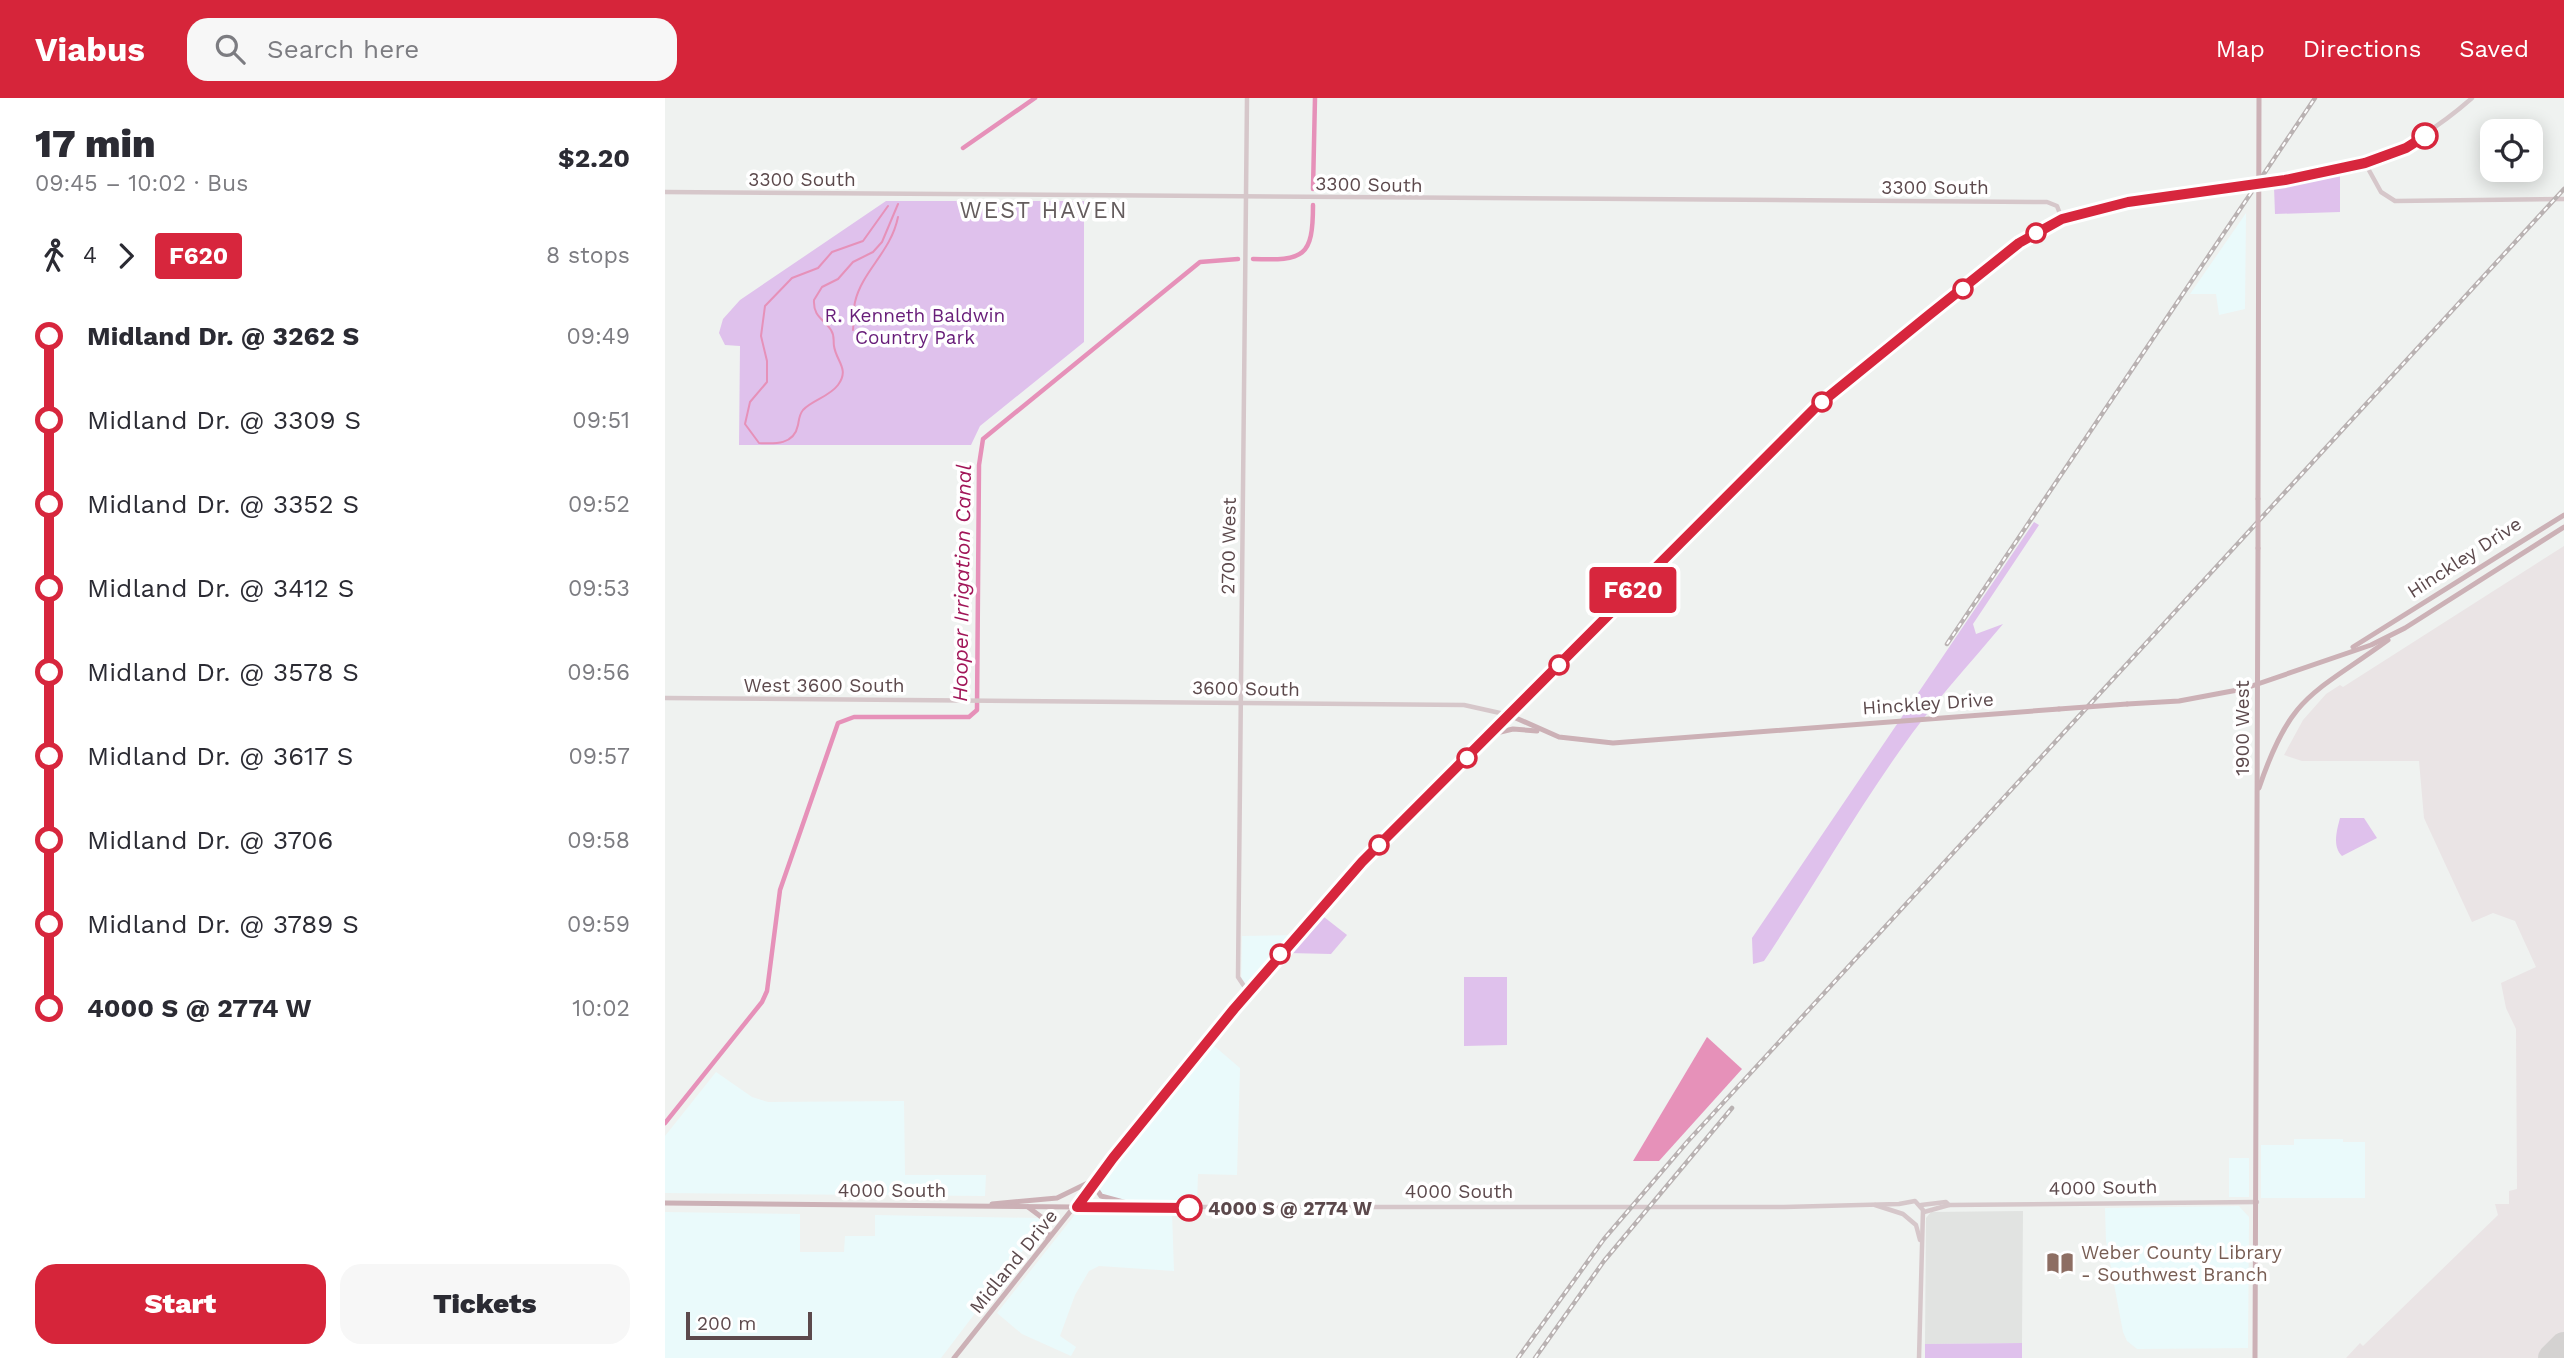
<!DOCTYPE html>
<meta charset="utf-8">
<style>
:root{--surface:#fff;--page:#f7f7f7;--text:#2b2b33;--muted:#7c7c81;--accent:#d6253a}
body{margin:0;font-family:"Work Sans",sans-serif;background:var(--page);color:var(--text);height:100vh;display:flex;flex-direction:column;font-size:26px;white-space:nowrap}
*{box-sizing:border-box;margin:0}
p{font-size:23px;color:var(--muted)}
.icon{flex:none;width:38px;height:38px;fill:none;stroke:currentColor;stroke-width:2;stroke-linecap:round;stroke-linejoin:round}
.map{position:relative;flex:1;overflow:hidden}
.panel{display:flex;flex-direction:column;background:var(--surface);width:665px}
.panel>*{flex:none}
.badge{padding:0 14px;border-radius:5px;font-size:24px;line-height:46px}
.buttons{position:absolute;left:1815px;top:21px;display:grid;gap:14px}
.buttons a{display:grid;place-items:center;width:63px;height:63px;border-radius:14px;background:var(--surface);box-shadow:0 4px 18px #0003;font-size:35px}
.scale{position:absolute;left:21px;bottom:18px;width:126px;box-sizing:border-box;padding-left:7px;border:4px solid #5c494c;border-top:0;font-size:19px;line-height:24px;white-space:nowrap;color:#5c494c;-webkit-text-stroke:5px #fff;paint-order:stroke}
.map>.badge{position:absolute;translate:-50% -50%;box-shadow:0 0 0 4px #fff}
.legs{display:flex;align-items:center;gap:10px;height:77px;padding:0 35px;font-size:23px}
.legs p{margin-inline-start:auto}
.summary{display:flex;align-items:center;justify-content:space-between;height:119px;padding:0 35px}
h1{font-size:38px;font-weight:800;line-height:52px}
.cta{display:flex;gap:14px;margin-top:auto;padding:14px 35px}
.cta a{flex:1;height:80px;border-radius:21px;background:var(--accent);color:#fff;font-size:28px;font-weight:800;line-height:80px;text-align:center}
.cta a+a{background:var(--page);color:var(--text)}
ul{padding:0 35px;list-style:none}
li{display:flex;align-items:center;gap:24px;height:84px;font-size:26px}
li i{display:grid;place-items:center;width:10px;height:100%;margin:0 9px;background:currentColor}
li i::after{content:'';width:18px;height:18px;margin:-9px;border:5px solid;border-radius:50%;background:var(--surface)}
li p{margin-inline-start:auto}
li:first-child i{background:linear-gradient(#0000 50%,currentColor 0)}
li:last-child i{background:linear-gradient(currentColor 50%,#0000 0)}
header{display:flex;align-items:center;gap:42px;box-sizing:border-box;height:98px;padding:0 35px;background:var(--accent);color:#fff}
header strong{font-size:33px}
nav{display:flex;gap:38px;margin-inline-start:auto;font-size:24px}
.search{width:490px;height:63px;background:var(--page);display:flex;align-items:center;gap:18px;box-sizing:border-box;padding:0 24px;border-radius:21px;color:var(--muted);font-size:26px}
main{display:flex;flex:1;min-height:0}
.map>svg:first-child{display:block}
.commercial{fill:#eafafb}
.education{fill:#e1e3e1}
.airport{fill:#eae4e5}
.green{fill:#dfc1ec}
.water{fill:#e691b9}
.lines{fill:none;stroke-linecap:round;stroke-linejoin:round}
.stream{stroke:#e691b9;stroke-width:2}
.canal{stroke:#e691b9;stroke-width:4.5}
.runway{stroke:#d4d2d1;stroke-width:28}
.minor{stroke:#d6c7ca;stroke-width:4.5}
.major{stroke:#ccb1b6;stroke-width:5}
.rail-casing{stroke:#b9b2b2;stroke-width:4.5}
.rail{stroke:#fff;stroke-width:2;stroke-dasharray:5;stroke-linecap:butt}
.major-bridge{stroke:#ccb1b6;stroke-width:5}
.line-1-casing{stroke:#fff;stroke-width:16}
.line-1{stroke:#d7263d;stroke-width:10}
.stop-1-dot{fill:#fff;stroke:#d7263d;stroke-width:3.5}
.labels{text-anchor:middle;stroke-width:7;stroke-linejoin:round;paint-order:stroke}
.street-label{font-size:19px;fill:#5c494c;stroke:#fff}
.park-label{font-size:19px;fill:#681d79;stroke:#fff}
.stop-label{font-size:19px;font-weight:bold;fill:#5c494c;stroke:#fff;text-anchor:start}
.education-label{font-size:19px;fill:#785e54;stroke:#fff;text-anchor:start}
.water-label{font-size:21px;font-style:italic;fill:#a11658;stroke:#fff}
.quarter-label{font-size:23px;letter-spacing:2px;fill:#645c5d;stroke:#fff}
</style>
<header>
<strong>Viabus</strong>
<div class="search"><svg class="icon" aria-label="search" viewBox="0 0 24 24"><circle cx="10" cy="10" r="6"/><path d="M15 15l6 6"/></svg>Search here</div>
<nav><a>Map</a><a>Directions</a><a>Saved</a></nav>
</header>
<main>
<section class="panel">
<div class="summary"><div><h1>17 min</h1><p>09:45 – 10:02 · Bus</p></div><b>$2.20</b></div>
<div class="legs"><svg class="icon" aria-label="walk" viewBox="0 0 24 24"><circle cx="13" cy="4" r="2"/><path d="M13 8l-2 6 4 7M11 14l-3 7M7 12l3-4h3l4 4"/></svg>4<svg class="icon" aria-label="forward" viewBox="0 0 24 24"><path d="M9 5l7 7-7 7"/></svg><b class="badge" style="background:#d7263d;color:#fff">F620</b><p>8 stops</p></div>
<ul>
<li><i style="color:#d7263d"></i><b>Midland Dr. @ 3262 S</b><p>09:49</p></li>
<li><i style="color:#d7263d"></i><span>Midland Dr. @ 3309 S</span><p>09:51</p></li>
<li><i style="color:#d7263d"></i><span>Midland Dr. @ 3352 S</span><p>09:52</p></li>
<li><i style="color:#d7263d"></i><span>Midland Dr. @ 3412 S</span><p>09:53</p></li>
<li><i style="color:#d7263d"></i><span>Midland Dr. @ 3578 S</span><p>09:56</p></li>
<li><i style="color:#d7263d"></i><span>Midland Dr. @ 3617 S</span><p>09:57</p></li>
<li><i style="color:#d7263d"></i><span>Midland Dr. @ 3706</span><p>09:58</p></li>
<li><i style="color:#d7263d"></i><span>Midland Dr. @ 3789 S</span><p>09:59</p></li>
<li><i style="color:#d7263d"></i><b>4000 S @ 2774 W</b><p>10:02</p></li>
</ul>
<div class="cta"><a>Start</a><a>Tickets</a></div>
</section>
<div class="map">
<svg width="1899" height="1260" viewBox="0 0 1899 1260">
<rect width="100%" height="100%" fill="#eff2f0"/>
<g class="commercial">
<polygon points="1581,115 1580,211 1554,217 1551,196 1525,196"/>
<polygon points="631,837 576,899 577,838"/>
<polygon points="547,946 575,970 572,1077 533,1076 532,1104 439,1104 430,1092"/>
<polygon points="51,974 87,999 103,1004 239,1003 240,1077 321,1077 320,1098 0,1095 0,1038"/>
<polygon points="1629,1041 1678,1041 1678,1044 1700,1044 1700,1100 1596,1100 1596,1047 1629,1047"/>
<rect x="1564" y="1060" width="20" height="39"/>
<polygon points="1574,1108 1584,1119 1583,1250 1472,1251 1462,1243 1458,1234 1441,1143 1440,1110"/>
<polygon points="0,1114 135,1116 135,1154 179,1154 180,1138 210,1138 210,1117 373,1120 378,1126 276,1260 0,1260"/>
<polygon points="412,1114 507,1114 509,1173 434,1168 424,1173 410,1197 395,1238 411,1249 406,1258 357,1236 332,1215"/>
</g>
<polygon class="education" points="1358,1113 1357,1245 1260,1246 1261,1120 1266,1114"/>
<polygon class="airport" points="1899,448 1899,1260 1681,1260 1695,1245 1698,1248 1833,1117 1830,1106 1844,1106 1844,1093 1852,1091 1851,931 1841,910 1836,885 1871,869 1850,823 1828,815 1807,824 1759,720 1754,663 1637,663 1619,657 1638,622 1661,596 1675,587 1678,589"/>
<g class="green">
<polygon points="1675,76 1675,114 1610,116 1609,89"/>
<polygon points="221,103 419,103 419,244 315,328 306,347 74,347 75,248 60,247 54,235 58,221 75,202"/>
<path d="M1369,424L1374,427L1308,526L1311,536L1338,526C1304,567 1266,607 1236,651C1187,720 1146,793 1099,863L1088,866L1087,840Z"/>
<path d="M1675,720H1699L1712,740L1677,758C1667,748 1672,732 1675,720Z"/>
<polygon points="659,819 682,837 666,856 623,855"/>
<polygon points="799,879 842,879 842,947 799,948"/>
<polygon points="1357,1245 1357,1260 1260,1260 1260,1246"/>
</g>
<polygon class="water" points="1042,939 1077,971 994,1063 968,1063"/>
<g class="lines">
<g class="stream">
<path d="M223,108L198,143L167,154L153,170L127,180L100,208L96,238L102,263V284L85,304L80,326L94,345C110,346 129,347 133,327C134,322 134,317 138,312C147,302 164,299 173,287C185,271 171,263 169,248C168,242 170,238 166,232C159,221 148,219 149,202L157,189L173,181L188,164L208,154L217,144L233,106"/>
<path d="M188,232C189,223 188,213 190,204C197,173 226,154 233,119"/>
</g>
<g class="canal">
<polyline points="298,50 370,0"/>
<polyline points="648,91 650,0"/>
<path d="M588,161C639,163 648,159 648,107"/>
<polyline points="0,1025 97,904 102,893 115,792 173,625 189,619 304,619 312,612 314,367 318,341 535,164 573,161"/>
</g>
<polyline class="runway" points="1887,1260 1899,1248"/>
<g class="minor">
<polyline points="582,0 573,879 583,894"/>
<polyline points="1700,65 1716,94 1730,103 1899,101"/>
<path d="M1593,84C1681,78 1740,59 1807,0"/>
<polyline points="0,94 1382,104 1392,108 1397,121"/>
<polyline points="0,600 799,607 844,617"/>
<polyline points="1210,1107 1238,1116 1251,1127 1255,1142"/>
<polyline points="1256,1107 1281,1104 1284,1107 1592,1104"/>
<polyline points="412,1109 1119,1109 1234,1106 1250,1103 1258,1112 1254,1260"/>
<polyline points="1259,1114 1284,1107"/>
</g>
<g class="major">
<polyline points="1593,401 1594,0"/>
<polyline points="1688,549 1899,417"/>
<polyline points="1462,606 1514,603 1578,591 1706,547 1740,530 1899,429"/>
<polyline points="844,617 894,639 948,645 1394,611"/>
<polyline points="827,636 848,631 872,633"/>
<path d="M1594,690C1626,595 1648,597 1723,542"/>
<polyline points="433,1082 432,1092 436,1098 473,1108"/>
<polyline points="0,1105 412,1109"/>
<polyline points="327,1106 392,1100 431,1081"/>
<polyline points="363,1109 383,1124 383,1141"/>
<polyline points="289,1260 478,1022 655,809 1152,308 1354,145 1397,121 1463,104 1593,84"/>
<polyline points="1590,1260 1593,450"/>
</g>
<defs>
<g id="rail">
<polyline points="1282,546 1650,0"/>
<polyline points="853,1260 939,1141 1023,1043 1899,91"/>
<polyline points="870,1260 939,1163 1067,1010"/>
</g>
</defs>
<use href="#rail" class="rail-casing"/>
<use href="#rail" class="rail"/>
<g class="major-bridge">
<polyline points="1593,450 1593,401"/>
<polyline points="1394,611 1462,606"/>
</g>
</g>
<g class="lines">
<defs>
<polyline id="line-1" points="524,1110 412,1109 448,1060 569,911 697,764 1152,308 1264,217 1354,145 1397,121 1463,104 1620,82 1700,65 1741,50 1760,38"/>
</defs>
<use href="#line-1" class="line-1-casing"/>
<use href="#line-1" class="line-1"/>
</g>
<defs>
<symbol id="library-bare" viewBox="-9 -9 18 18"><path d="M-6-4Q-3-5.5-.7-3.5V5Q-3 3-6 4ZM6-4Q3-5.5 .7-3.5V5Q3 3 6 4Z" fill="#8d6e63" stroke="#fff" stroke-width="2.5" paint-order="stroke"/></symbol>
</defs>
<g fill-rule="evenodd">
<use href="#library-bare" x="1376" y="1146" width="38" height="38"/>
</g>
<g class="stop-1-dot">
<circle cx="1760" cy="38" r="12"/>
<circle cx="1371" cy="135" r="9"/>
<circle cx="1298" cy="191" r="9"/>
<circle cx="1157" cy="304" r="9"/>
<circle cx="894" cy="567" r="9"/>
<circle cx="802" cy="660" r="9"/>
<circle cx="714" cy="747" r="9"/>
<circle cx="615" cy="856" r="9"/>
<circle cx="524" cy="1110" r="12"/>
</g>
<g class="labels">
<g class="street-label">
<text x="137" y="88">3300 South</text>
<text transform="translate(704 86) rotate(1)" y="7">3300 South</text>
<text x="1270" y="96">3300 South</text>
<text transform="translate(563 448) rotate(-89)" y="7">2700 West</text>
<text transform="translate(1799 459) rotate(-33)" y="7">Hinckley Drive</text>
<text x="159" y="594">West 3600 South</text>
<text transform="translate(581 590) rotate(1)" y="7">3600 South</text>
<text transform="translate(1263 605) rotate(-4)" y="7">Hinckley Drive</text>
<text transform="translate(1577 630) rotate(-90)" y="7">1900 West</text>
<text transform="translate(1438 1089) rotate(-1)" y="7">4000 South</text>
<text x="227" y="1099">4000 South</text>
<text x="794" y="1100">4000 South</text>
<text transform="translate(348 1163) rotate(-51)" y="7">Midland Drive</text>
</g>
<g class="park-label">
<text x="250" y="224">R. Kenneth Baldwin<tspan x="250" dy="22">Country Park</tspan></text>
</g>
<g class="stop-label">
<text x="543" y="1117">4000 S @ 2774 W</text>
</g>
<g class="education-label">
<text x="1416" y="1161">Weber County Library<tspan x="1416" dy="22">- Southwest Branch</tspan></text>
</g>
<g class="water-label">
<text transform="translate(297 485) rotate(-89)" y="7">Hooper Irrigation Canal</text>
</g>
<g class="quarter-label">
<text x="379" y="120">WEST HAVEN</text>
</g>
</g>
</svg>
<div class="buttons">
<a><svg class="icon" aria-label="locate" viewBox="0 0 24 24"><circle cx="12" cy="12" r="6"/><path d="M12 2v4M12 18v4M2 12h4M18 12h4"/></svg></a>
</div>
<div class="scale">200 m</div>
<b class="badge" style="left:968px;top:492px;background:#d7263d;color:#fff">F620</b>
</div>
</main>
